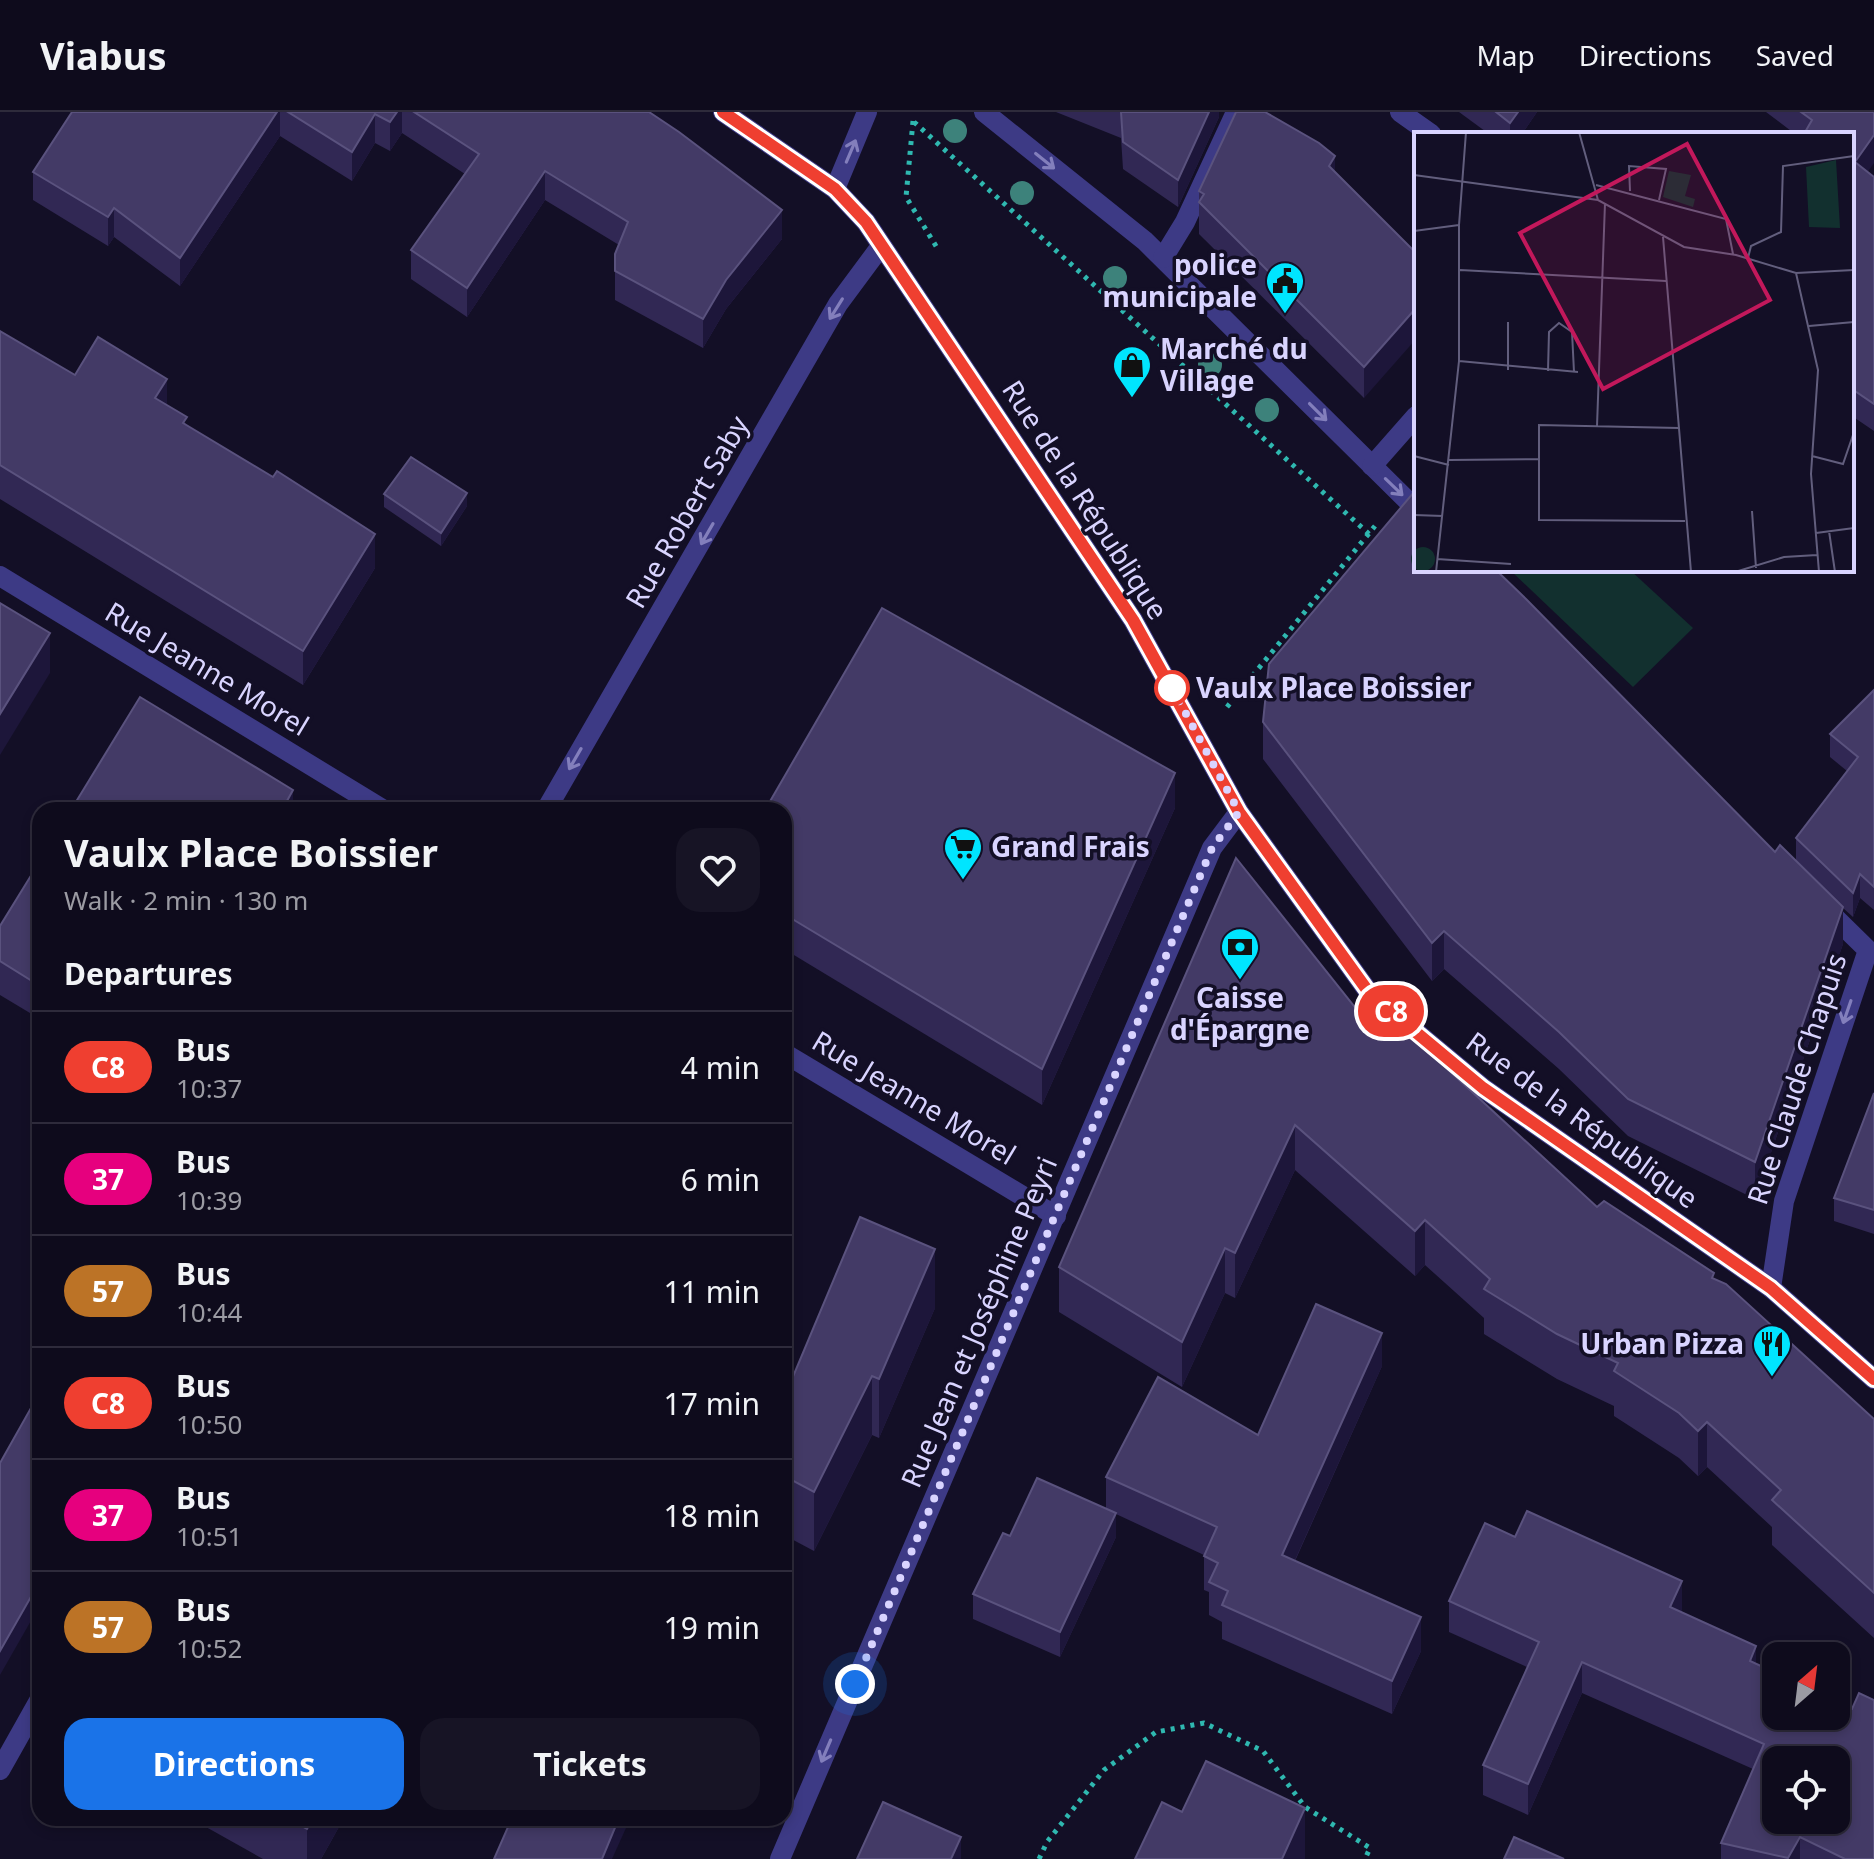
<!DOCTYPE html>
<meta charset="utf-8">
<style>
:root{--surface:#0e0b1c;--page:#171425;--text:#f1f3f6;--muted:#9b9ba3;--line:#2e2b3b;--accent:#1a73e8}
body{margin:0;font-family:"Noto Sans",sans-serif;background:var(--page);color:var(--text);height:100vh;display:flex;flex-direction:column;font-size:30px;white-space:nowrap}
*{box-sizing:border-box;margin:0}
p{font-size:26px;color:var(--muted)}
.icon{flex:none;width:44px;height:44px;fill:none;stroke:currentColor;stroke-width:2;stroke-linecap:round;stroke-linejoin:round}
.map{position:relative;flex:1;overflow:hidden}
.drawer{position:absolute;left:32px;top:690px;width:760px;height:1024px;display:flex;flex-direction:column;background:var(--surface);border-radius:24px;box-shadow:0 4px 12px #0003,0 0 0 2px var(--line)}
.drawer>*{flex:none}
.badge{padding:0 16px;border-radius:26px;font-size:28px;line-height:52px}
.needle{width:52px;rotate:28deg}
.tools{position:absolute;left:1762px;top:1530px;display:grid;gap:16px}
.tools a{display:grid;place-items:center;width:88px;height:88px;border-radius:16px;background:var(--surface);box-shadow:0 4px 12px #0003,0 0 0 2px var(--line);font-size:40px}
.you{position:absolute;width:40px;height:40px;margin:-20px;border:6px solid #fff;border-radius:50%;background:#1a73e8;box-shadow:0 0 0 12px #1a73e833}
.map>.badge{position:absolute;translate:-50% -50%;box-shadow:0 0 0 4px #fff}
h2{padding:0 32px;font-size:30px;line-height:72px}
.round{display:grid;place-items:center;flex:none;width:84px;height:84px;border-radius:24px;background:var(--page)}
.head{display:flex;align-items:center;justify-content:space-between;height:136px;padding:0 32px}
h1{font-size:38px;font-weight:700;line-height:60px}
.cta{display:flex;gap:16px;margin-top:auto;padding:16px 32px}
.cta a{flex:1;height:92px;border-radius:24px;background:var(--accent);color:#fff;font-size:32px;font-weight:700;line-height:92px;text-align:center}
.cta a+a{background:var(--page);color:var(--text)}
ul{padding:0;list-style:none}
li{display:flex;align-items:center;gap:24px;height:112px;padding:0 32px;border-top:2px solid var(--line)}
li div{flex:1}
li b{display:block;font-size:30px}
li em{font-style:normal}
li .badge{min-width:88px;font-weight:700;text-align:center}
header{display:flex;align-items:center;gap:48px;box-sizing:border-box;height:112px;padding:0 40px;background:var(--surface);border-bottom:2px solid var(--line)}
header strong{font-size:38px}
nav{display:flex;gap:44px;margin-inline-start:auto;font-size:28px}
.map>svg:first-child{display:block}
.green{fill:#12302f}
.lines{fill:none;stroke-linecap:round;stroke-linejoin:round}
.path{stroke:#2fb8b0;stroke-width:5;stroke-dasharray:4 6;stroke-linecap:butt}
.minor{stroke:#3d3a85;stroke-width:20}
.tree{fill:#3d827b}
.wall{fill:#312854}
.shaded-wall{fill:#1d163a}
.building{fill:#433a66;stroke:#5a527e;stroke-width:2;fill-rule:evenodd}
.oneway{stroke:#837fbc}
.line-casing{stroke:#fff;stroke-width:18}
.line{stroke:#ef3f30;stroke-width:12}
.walk{stroke:#d9d4ff;stroke-width:8;stroke-dasharray:0 14.4}
.stop-dot{fill:#fff;stroke:#ef3f30;stroke-width:4}
.labels{text-anchor:middle;stroke-width:7;stroke-linejoin:round;paint-order:stroke}
.poi-label{font-size:28px;font-weight:bold;fill:#d9d4ff;stroke:#130f26;text-anchor:end}
.street-label{font-size:28px;fill:#d9d4ff;stroke:#130f26}
.stop-label{font-size:28px;font-weight:bold;fill:#d9d4ff;stroke:#130f26;text-anchor:start}
.inset-road{fill:none;stroke:#625e7d;stroke-width:2}
.view{fill:#c2185b;fill-opacity:0.15;stroke:#c2185b;stroke-width:4}
.inset-edge{fill:none;stroke:#d9d4ff;stroke-width:4}
</style>
<header>
<strong>Viabus</strong>
<nav><a>Map</a><a>Directions</a><a>Saved</a></nav>
</header>
<div class="map">
<svg width="1874" height="1747" viewBox="0 0 1874 1747">
<rect width="100%" height="100%" fill="#130f26"/>
<polygon class="green" points="1510,458 1630,458 1693,516 1633,575"/>
<g class="lines">
<g class="path">
<polyline points="913,9 906,85 939,139"/>
<polyline points="914,10 1369,422"/>
<polyline points="1227,595 1375,414"/>
<polyline points="1039,1747 1047,1730 1104,1658 1156,1620 1204,1611 1263,1639 1305,1695 1370,1736 1365,1747"/>
</g>
<g class="minor">
<polyline points="723,0 835,77 866,110 1133,508 1239,700 1370,882 1483,976 1771,1176 1874,1267"/>
<polyline points="984,0 1145,129 1416,397"/>
<polyline points="1400,0 1431,22"/>
<polyline points="835,77 867,0"/>
<polyline points="1163,146 1185,110 1236,0"/>
<polyline points="1372,354 1416,304"/>
<polyline points="0,464 384,698"/>
<polyline points="546,698 838,192 881,134"/>
<polyline points="784,941 1056,1104"/>
<polyline points="1771,1176 1784,1089 1868,838 1825,796"/>
<polyline points="0,1658 40,1587"/>
<polyline points="780,1747 1212,736 1239,700"/>
</g>
</g>
<g class="tree">
<circle cx="955" cy="19" r="12"/>
<circle cx="1022" cy="81" r="12"/>
<circle cx="1115" cy="166" r="12"/>
<circle cx="1210" cy="253" r="12"/>
<circle cx="1267" cy="298" r="12"/>
</g>
<g class="wall">
<polygon points="72,0 649,0 782,127 726,197 703,236 615,188 615,142 619,133 545,88 467,205 411,167 411,138 465,62 402,21 390,39 375,31 352,69 280,24 180,174 114,125 108,134 33,88 33,60"/>
<polygon points="1056,0 1219,0 1219,5 1178,95 1123,57 1121,26"/>
<polygon points="1459,0 1537,0 1522,22 1489,22"/>
<polygon points="1766,0 1874,0 1867,60 1874,65 1874,319 1852,304 1852,22 1795,22"/>
<polygon points="1335,60 1416,141 1364,286 1199,122 1199,79"/>
<polygon points="0,219 75,263 167,293 187,313 375,456 303,573 0,387"/>
<polygon points="384,382 467,394 441,434 384,395"/>
<polygon points="1874,578 1874,798 1860,786 1853,805 1843,796 1843,832 1755,1087 1628,1024 1559,957 1444,857 1432,869 1263,647 1263,610 1775,740 1796,749 1796,726 1847,659 1830,645 1830,622"/>
<polygon points="1175,696 1042,993 784,837 784,698"/>
<polygon points="40,749 40,907 0,883 0,814"/>
<polygon points="1381,928 1597,1095 1714,1167 1874,1307 1874,1526 1772,1433 1772,1415 1707,1355 1698,1364 1679,1346 1614,1304 1614,1294 1557,1267 1484,1222 1484,1206 1425,1153 1415,1164 1295,1058 1235,1186 1225,1181 1182,1275 1059,1200 1059,1155"/>
<polygon points="1874,981 1874,1122 1834,1109 1834,1086"/>
<polygon points="935,1196 879,1326 872,1323 814,1439 784,1423 784,1286"/>
<polygon points="1382,1254 1295,1449 1421,1539 1392,1602 1222,1527 1222,1510 1209,1503 1209,1480 1204,1478 1204,1443 1116,1402 1116,1425 1060,1545 973,1507 973,1482 1010,1424 1106,1397 1106,1365 1258,1323"/>
<polygon points="1449,1489 1682,1499 1681,1500 1756,1552 1852,1597 1874,1747 1721,1747 1721,1731 1753,1657 1582,1581 1528,1703 1483,1683 1483,1653 1527,1555 1449,1520"/>
<polygon points="190,1706 344,1706 321,1747 263,1747"/>
</g>
<g class="shaded-wall">
<polygon points="277,0 280,0 280,24 180,174 180,146"/>
<polygon points="397,0 402,0 402,21 390,39 390,10"/>
<polygon points="1209,0 1219,0 1219,5 1178,95 1178,68"/>
<polygon points="1518,0 1537,0 1522,22 1510,22 1510,11"/>
<polygon points="375,2 375,31 352,69 352,40"/>
<polygon points="1874,23 1874,51 1855,78 1855,50"/>
<polygon points="1335,44 1335,75 1329,54"/>
<polygon points="545,59 545,88 467,205 467,176"/>
<polygon points="114,96 114,125 108,134 108,105"/>
<polygon points="782,98 782,127 726,197 703,236 703,207 726,168"/>
<polygon points="1416,196 1416,227 1364,286 1364,255"/>
<polygon points="167,267 167,301 155,286"/>
<polygon points="467,381 467,394 441,434 441,421"/>
<polygon points="375,422 375,456 303,573 303,539"/>
<polygon points="50,521 50,561 0,643 0,602"/>
<polygon points="1175,661 1175,696 1042,993 1042,957"/>
<polygon points="293,678 293,698 282,698"/>
<polygon points="1860,762 1860,786 1853,805 1853,781"/>
<polygon points="1843,795 1843,832 1755,1087 1755,1050"/>
<polygon points="1444,819 1444,857 1432,869 1432,831"/>
<polygon points="1295,1013 1295,1058 1235,1186 1235,1141"/>
<polygon points="1425,1108 1425,1153 1415,1164 1415,1119"/>
<polygon points="1225,1136 1225,1181 1182,1275 1182,1230"/>
<polygon points="935,1137 935,1196 879,1326 879,1267"/>
<polygon points="1382,1221 1382,1254 1282,1477 1282,1443"/>
<polygon points="872,1264 872,1323 814,1439 814,1380"/>
<polygon points="1707,1310 1707,1355 1698,1364 1698,1319"/>
<polygon points="1116,1401 1116,1425 1060,1545 1060,1520"/>
<polygon points="40,1469 40,1493 0,1563 0,1539"/>
<polygon points="1682,1469 1682,1499 1670,1526 1670,1495"/>
<polygon points="1421,1505 1421,1539 1392,1602 1392,1569"/>
<polygon points="1756,1534 1756,1565 1750,1549"/>
<polygon points="1582,1550 1582,1581 1528,1703 1528,1672"/>
<polygon points="1305,1696 1305,1747 1282,1747"/>
<polygon points="313,1706 344,1706 321,1747 307,1747 307,1717"/>
<polygon points="619,1706 626,1706 626,1716 612,1747 602,1747"/>
<polygon points="961,1725 961,1747 951,1747"/>
<polygon points="1800,1725 1800,1747 1788,1747 1788,1746"/>
</g>
<g class="building">
<polygon points="72,0 277,0 180,146 114,96 108,105 33,60"/>
<polygon points="288,0 397,0 390,10 375,2 352,40"/>
<polygon points="414,0 649,0 679,20 782,98 726,168 703,207 615,159 615,142 628,110 545,59 467,176 411,138 479,42"/>
<polygon points="1121,0 1209,0 1178,68 1123,30"/>
<polygon points="1236,0 1265,0 1319,31 1335,44 1329,54 1416,141 1416,196 1364,255 1199,90 1204,82 1199,79"/>
<polygon points="1496,0 1518,0 1510,11"/>
<polygon points="1801,0 1874,0 1874,23 1855,50 1874,65 1874,292 1852,277 1852,22 1804,22 1812,8"/>
<polygon points="0,219 75,263 98,225 167,267 155,286 187,305 183,311 273,365 277,359 375,422 303,539 0,353"/>
<polygon points="411,345 467,381 441,421 384,382"/>
<polygon points="1414,380 1416,381 1416,458 1496,458 1526,487 1775,740 1780,733 1843,795 1755,1050 1628,987 1559,920 1444,819 1432,831 1263,610 1269,552"/>
<polygon points="0,491 50,521 0,602"/>
<polygon points="882,496 1175,661 1042,957 784,802 784,698 765,698"/>
<polygon points="1874,578 1874,775 1860,762 1853,781 1796,726 1858,645 1830,622"/>
<polygon points="140,585 293,678 282,698 233,698 225,693 222,698 71,698"/>
<polygon points="1236,746 1381,928 1392,906 1597,1095 1604,1089 1714,1161 1712,1166 1726,1172 1874,1307 1874,1481 1772,1388 1781,1378 1707,1310 1698,1319 1679,1301 1614,1259 1618,1251 1557,1222 1484,1177 1490,1167 1425,1108 1415,1119 1295,1013 1235,1141 1225,1136 1182,1230 1059,1155"/>
<polygon points="40,749 40,874 0,849 0,814"/>
<polygon points="1874,981 1874,1098 1834,1086"/>
<polygon points="860,1105 935,1137 879,1267 872,1264 814,1380 784,1364 784,1286"/>
<polygon points="1316,1192 1382,1221 1282,1443 1421,1505 1392,1569 1222,1493 1228,1479 1209,1470 1218,1451 1204,1444 1217,1415 1106,1365 1158,1265 1258,1323"/>
<polygon points="40,1280 40,1469 0,1539 0,1351"/>
<polygon points="1037,1366 1116,1401 1060,1520 973,1482 1003,1421 1010,1424"/>
<path d="M1527,1399L1682,1469L1670,1495L1756,1534L1750,1549L1776,1561V1604H1836V1589L1852,1597L1859,1581L1874,1588V1747H1845L1800,1725L1788,1746L1721,1731L1764,1632L1582,1550L1528,1672L1483,1653L1539,1530L1449,1489L1485,1411L1515,1425ZM1776,1648H1836V1708H1776Z"/>
<polygon points="1206,1649 1305,1696 1282,1747 1135,1747 1162,1690 1182,1700"/>
<polygon points="883,1690 961,1725 951,1747 857,1747"/>
<polygon points="287,1706 313,1706 307,1717"/>
<polygon points="512,1706 619,1706 602,1747 494,1747"/>
<polygon points="1514,1725 1564,1747 1504,1747"/>
</g>
<defs><path id="oneway-shaft" d="M-6 0H5M1.5-3L5.5 0L1.5 3" fill="none" stroke-width="1.6" stroke-linecap="round" stroke-linejoin="round" transform="scale(2)"/></defs>
<g class="oneway">
<use href="#oneway-shaft" transform="translate(851 39) rotate(-67)"/>
<use href="#oneway-shaft" transform="translate(1045 49) rotate(39)"/>
<use href="#oneway-shaft" transform="translate(836 197) rotate(122)"/>
<use href="#oneway-shaft" transform="translate(1318 300) rotate(45)"/>
<use href="#oneway-shaft" transform="translate(1394 375) rotate(44)"/>
<use href="#oneway-shaft" transform="translate(707 422) rotate(120)"/>
<use href="#oneway-shaft" transform="translate(575 647) rotate(120)"/>
<use href="#oneway-shaft" transform="translate(1847 900) rotate(109)"/>
<use href="#oneway-shaft" transform="translate(826 1639) rotate(113)"/>
</g>
<g class="lines">
<defs>
<polyline id="line" points="723,0 835,77 866,110 1133,508 1239,700 1370,882 1483,976 1771,1176 1874,1267"/>
</defs>
<use href="#line" class="line-casing"/>
<use href="#line" class="line"/>
<polyline class="walk" points="855,1572 1212,736 1239,700 1172,576"/>
</g>
<defs>
<symbol id="civic-pin" viewBox="-11 -11 22 30"><path d="M0 17L-7.5 6A9.5 9.5 0 1 1 7.5 6Z" fill="#00e5ff" stroke="#130f26"/><path d="M-.6-6.5H3V-4.5H.6V-3L4-1V1h2V6H-6V1h2V-1L-.6-3ZM-1.2 2.5V6h2.4V2.5Z" fill="#111"/></symbol>
<symbol id="shop-pin" viewBox="-11 -11 22 30"><path d="M0 17L-7.5 6A9.5 9.5 0 1 1 7.5 6Z" fill="#00e5ff" stroke="#130f26"/><path d="M-5-2.5h2.3a2.7 3.5 0 0 1 5.4 0H5L5.5 6h-11ZM-1.5-2.5h3a1.5 2.3 0 0 0-3 0Z" fill="#111"/></symbol>
<symbol id="supermarket-pin" viewBox="-11 -11 22 30"><path d="M0 17L-7.5 6A9.5 9.5 0 1 1 7.5 6Z" fill="#00e5ff" stroke="#130f26"/><path d="M-6-5.5h2.5l.6 2H6L4.5 2H-2.5L-4.4-4H-6ZM-1.5 3.2a1.3 1.3 0 1 0 .1 0ZM3 3.2a1.3 1.3 0 1 0 .1 0Z" fill="#111"/></symbol>
<symbol id="bank-pin" viewBox="-11 -11 22 30"><path d="M0 17L-7.5 6A9.5 9.5 0 1 1 7.5 6Z" fill="#00e5ff" stroke="#130f26"/><path d="M-6-4H6V4H-6ZM0-2.3a2.3 2.3 0 1 0 0 4.6a2.3 2.3 0 1 0 0-4.6Z" fill="#111"/></symbol>
<symbol id="restaurant-pin" viewBox="-11 -11 22 30"><path d="M0 17L-7.5 6A9.5 9.5 0 1 1 7.5 6Z" fill="#00e5ff" stroke="#130f26"/><path d="M-5-6h1v4h1v-4h1v4h1v-4h1v5L-1.5 .5V6h-2V.5L-5-1ZM5-6V6H3V1.5H1.5Q1.5-4 5-6Z" fill="#111"/></symbol>
</defs>
<g fill-rule="evenodd">
<use href="#civic-pin" x="1263" y="147" width="44" height="60"/>
<use href="#shop-pin" x="1110" y="231" width="44" height="60"/>
<use href="#supermarket-pin" x="941" y="713" width="44" height="60"/>
<use href="#bank-pin" x="1218" y="813" width="44" height="60"/>
<use href="#restaurant-pin" x="1750" y="1210" width="44" height="60"/>
</g>
<circle class="stop-dot" cx="1172" cy="576" r="16"/>
<g class="labels">
<g class="poi-label">
<text x="1257" y="163">police<tspan x="1257" dy="32">municipale</tspan></text>
<text x="1160" y="247" text-anchor="start">Marché du<tspan x="1160" dy="32">Village</tspan></text>
<text x="991" y="745" text-anchor="start">Grand Frais</text>
<text x="1240" y="896" text-anchor="middle">Caisse<tspan x="1240" dy="32">d'Épargne</tspan></text>
<text x="1744" y="1242">Urban Pizza</text>
</g>
<g class="street-label">
<text transform="translate(1085 388) rotate(57)" y="10">Rue de la République</text>
<text transform="translate(687 400) rotate(-60)" y="10">Rue Robert Saby</text>
<text transform="translate(207 557) rotate(31)" y="10">Rue Jeanne Morel</text>
<text transform="translate(1797 967) rotate(-72)" y="10">Rue Claude Chapuis</text>
<text transform="translate(914 986) rotate(31)" y="10">Rue Jeanne Morel</text>
<text transform="translate(1582 1008) rotate(36)" y="10">Rue de la République</text>
<text transform="translate(979 1210) rotate(-67)" y="10">Rue Jean et Joséphine Peyri</text>
</g>
<g class="stop-label">
<text x="1196" y="586">Vaulx Place Boissier</text>
</g>
</g>
<g transform="translate(1414 20)">
<rect width="440" height="440" fill="#130f26"/>
<path d="M422,28L426,96L395,95L392,35ZM255,39L277,43L271,64L281,67L279,75L249,65ZM-3 427a12 12 0 1 1 24 0a12 12 0 1 1-24 0Z" fill="#12302f"/>
<path class="inset-road" d="M165,0L184,68M0,43L184,68L270,115L322,123L382,141L440,138M182,53L312,87L319,122M216,59L215,34L252,37L245,68M0,99L45,93M249,105L277,440M334,126L337,114L367,100L369,34L440,24M46,138L252,149M382,141L404,238L397,342L405,440M94,190V238M395,194L440,190M45,229L164,240M134,239L135,200L145,191L158,200L160,240M183,294L191,71M265,296L125,293V388L271,389M0,324L35,333M398,324L429,332L440,300M35,328L125,327M338,379L342,436M0,383L29,384M415,399L421,440M402,401L440,396M23,427L97,432M22,440L45,229V93L52,0M321,440L370,425L403,423"/>
<path class="view" d="M273,12L356,168L189,257L106,101Z"/>
<rect width="440" height="440" class="inset-edge"/>
</g>
</svg>
<div class="tools">
<a><svg class="needle" viewBox="-14 -14 28 28"><path d="M0-13l5 13h-10z" fill="#e53935"/><path d="M0 13l5-13h-10z" fill="#9b9ba3"/></svg></a>
<a><svg class="icon" aria-label="locate" viewBox="0 0 24 24"><circle cx="12" cy="12" r="6"/><path d="M12 2v4M12 18v4M2 12h4M18 12h4"/></svg></a>
</div>
<div class="you" style="left:855px;top:1572px"></div>
<b class="badge" style="left:1391px;top:899px;background:#ef3f30;color:#fff">C8</b>
<section class="drawer">
<div class="head"><div><h1>Vaulx Place Boissier</h1><p>Walk · 2 min · 130 m</p></div><a class="round"><svg class="icon" aria-label="heart" viewBox="0 0 24 24"><path d="M12 20l-8-8c-3-5 5-10 8-4 3-6 11-1 8 4z"/></svg></a></div>
<h2>Departures</h2>
<ul>
<li><span class="badge" style="background:#ef3f30;color:#fff">C8</span><div><b>Bus</b><p>10:37</p></div><em>4 min</em></li>
<li><span class="badge" style="background:#e6007e;color:#fff">37</span><div><b>Bus</b><p>10:39</p></div><em>6 min</em></li>
<li><span class="badge" style="background:#bc7326;color:#fff">57</span><div><b>Bus</b><p>10:44</p></div><em>11 min</em></li>
<li><span class="badge" style="background:#ef3f30;color:#fff">C8</span><div><b>Bus</b><p>10:50</p></div><em>17 min</em></li>
<li><span class="badge" style="background:#e6007e;color:#fff">37</span><div><b>Bus</b><p>10:51</p></div><em>18 min</em></li>
<li><span class="badge" style="background:#bc7326;color:#fff">57</span><div><b>Bus</b><p>10:52</p></div><em>19 min</em></li>
</ul>
<div class="cta"><a>Directions</a><a>Tickets</a></div>
</section>
</div>
